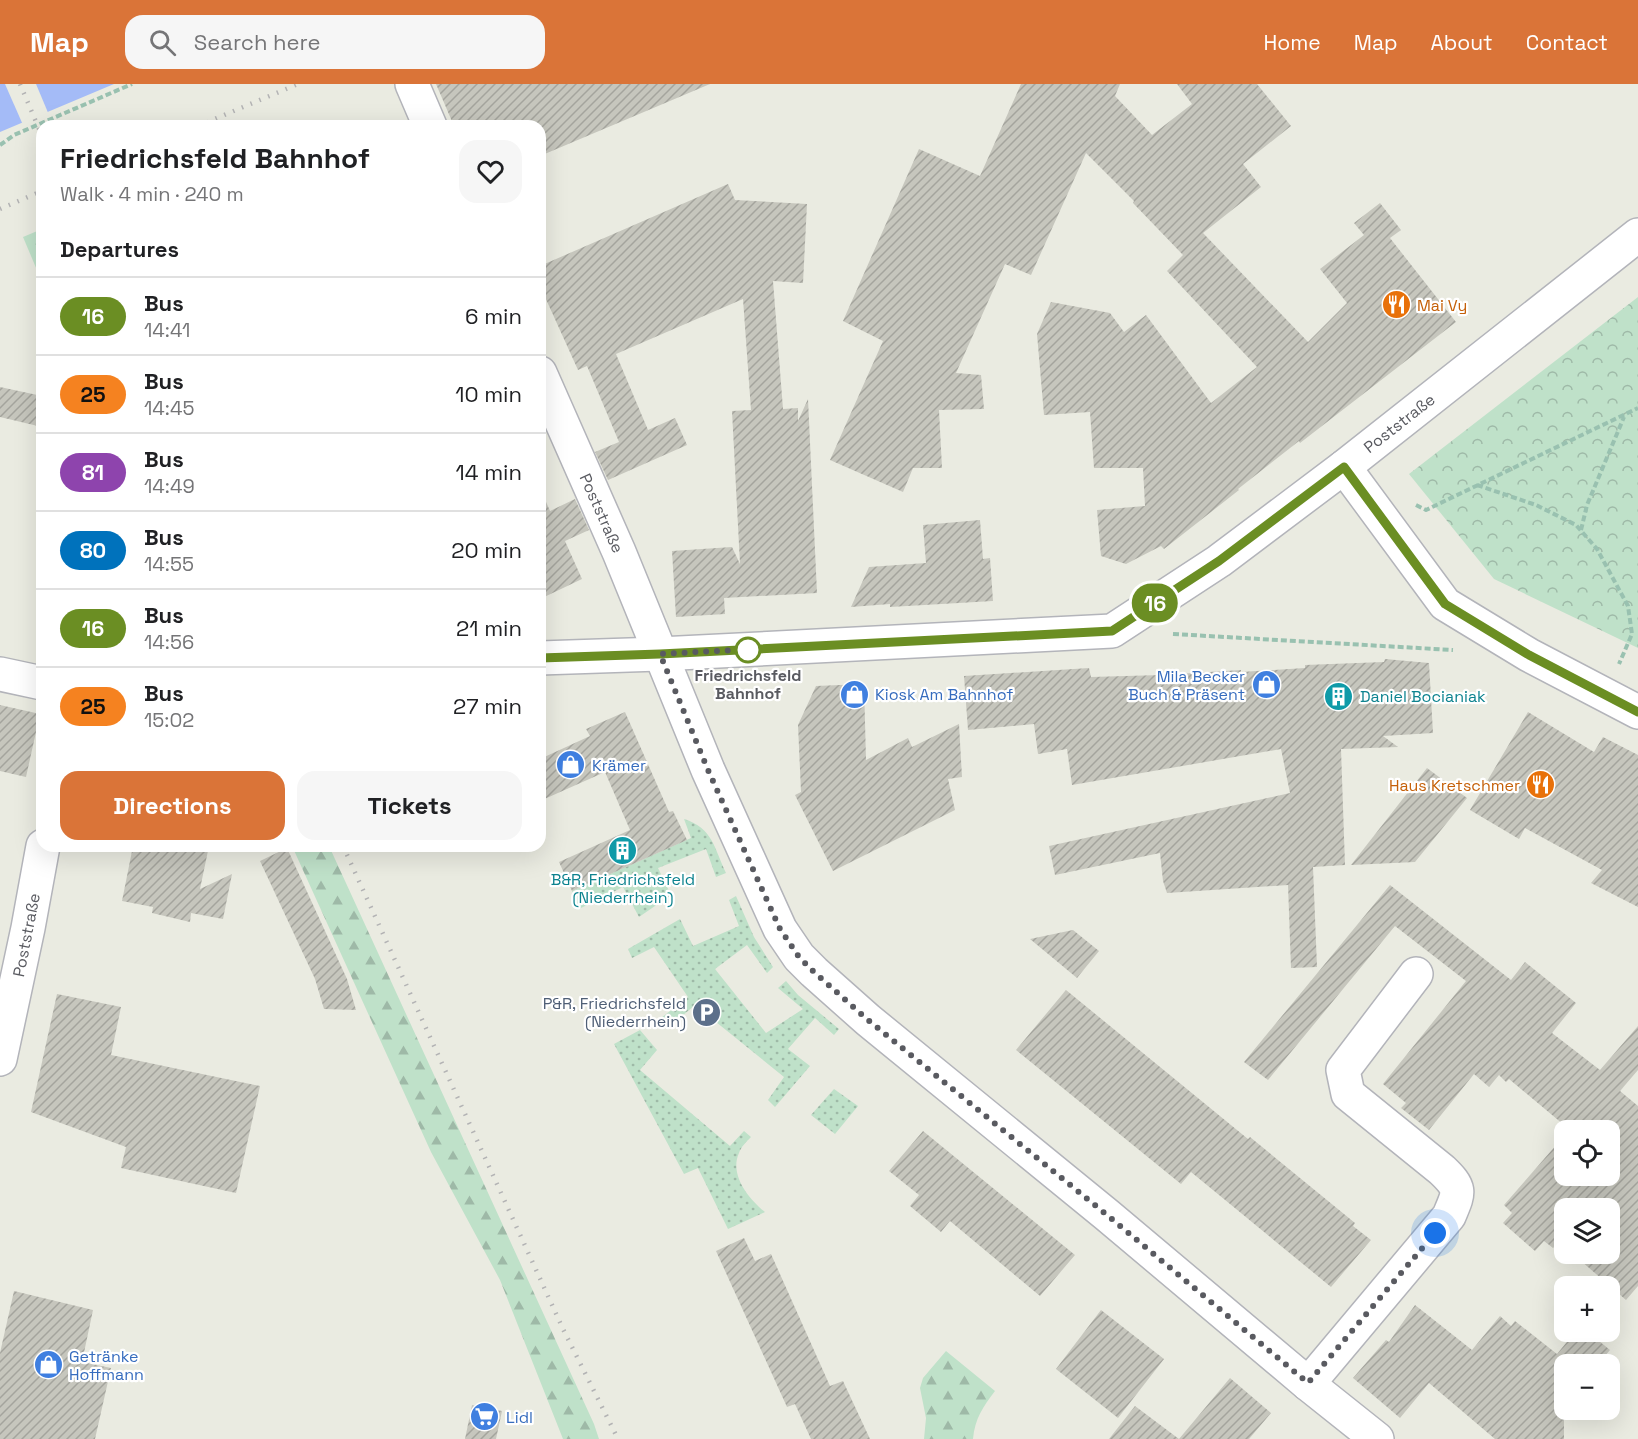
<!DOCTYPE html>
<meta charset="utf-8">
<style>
:root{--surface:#fff;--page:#f6f6f6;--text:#202124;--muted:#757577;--line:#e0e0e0;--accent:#da7438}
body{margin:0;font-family:"Space Grotesk",sans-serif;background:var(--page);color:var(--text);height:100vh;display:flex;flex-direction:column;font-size:22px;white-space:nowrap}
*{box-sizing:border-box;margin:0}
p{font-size:20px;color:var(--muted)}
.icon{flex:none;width:33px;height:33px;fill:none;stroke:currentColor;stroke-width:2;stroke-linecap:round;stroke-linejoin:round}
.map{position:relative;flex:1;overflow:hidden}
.sheet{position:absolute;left:36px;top:36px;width:510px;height:732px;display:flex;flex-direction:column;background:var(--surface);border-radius:18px;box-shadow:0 6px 24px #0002}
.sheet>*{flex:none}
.badge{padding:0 12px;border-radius:20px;font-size:21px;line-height:39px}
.tools{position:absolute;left:1554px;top:1036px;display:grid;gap:12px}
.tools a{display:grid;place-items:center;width:66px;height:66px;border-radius:12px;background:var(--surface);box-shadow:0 6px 24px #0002;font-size:30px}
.you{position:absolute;width:30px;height:30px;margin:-15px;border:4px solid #fff;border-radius:50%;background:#1a73e8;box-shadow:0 0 0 9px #1a73e833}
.map>.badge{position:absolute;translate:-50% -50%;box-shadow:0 0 0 3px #fff}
h2{padding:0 24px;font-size:22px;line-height:54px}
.round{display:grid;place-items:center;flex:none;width:63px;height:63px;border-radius:18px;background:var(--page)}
.head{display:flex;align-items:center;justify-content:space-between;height:102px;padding:0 24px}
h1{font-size:28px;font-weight:600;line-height:45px}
.cta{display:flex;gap:12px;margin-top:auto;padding:12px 24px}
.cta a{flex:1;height:69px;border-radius:18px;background:var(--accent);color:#fff;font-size:24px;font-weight:600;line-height:69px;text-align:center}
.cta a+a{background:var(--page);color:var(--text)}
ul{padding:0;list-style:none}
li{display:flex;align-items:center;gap:18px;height:78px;padding:0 24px;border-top:2px solid var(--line)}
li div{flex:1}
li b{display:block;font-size:22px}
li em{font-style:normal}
li .badge{min-width:66px;font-weight:700;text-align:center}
header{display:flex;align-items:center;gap:36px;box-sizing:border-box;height:84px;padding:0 30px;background:var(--accent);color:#fff}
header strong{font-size:28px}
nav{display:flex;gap:33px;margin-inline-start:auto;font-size:21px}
.search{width:420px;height:54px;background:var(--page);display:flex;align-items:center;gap:15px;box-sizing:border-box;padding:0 21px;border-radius:18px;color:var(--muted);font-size:22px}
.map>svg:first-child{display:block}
.grass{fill:url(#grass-dots)}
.forest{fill:url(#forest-firs)}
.park{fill:url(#park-crowns)}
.water{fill:#a4bbf7}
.pier{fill:#eaebe1}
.building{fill:url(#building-hatch)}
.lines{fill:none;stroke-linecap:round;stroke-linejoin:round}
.minor-casing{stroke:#b3b4ba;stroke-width:36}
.path{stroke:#99c1b0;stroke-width:4;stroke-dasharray:6 3;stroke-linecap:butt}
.minor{stroke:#fff;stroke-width:33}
.rail{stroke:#b3b3b4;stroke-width:4.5;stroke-dasharray:1.5 8;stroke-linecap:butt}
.line-casing{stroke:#fff;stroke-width:14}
.line{stroke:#6b8e23;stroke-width:9}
.walk{stroke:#595a60;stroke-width:6;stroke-dasharray:0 10.8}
.stop-dot{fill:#fff;stroke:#6b8e23;stroke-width:3}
.labels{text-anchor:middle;stroke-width:4.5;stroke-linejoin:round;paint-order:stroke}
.food-label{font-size:16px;fill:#c56008;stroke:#fff;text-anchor:start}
.street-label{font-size:16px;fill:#595a60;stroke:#fff}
.stop-label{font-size:16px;font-weight:bold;fill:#595a60;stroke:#fff}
.shop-label{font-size:16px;fill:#366cbe;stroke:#fff;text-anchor:start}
.culture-label{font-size:16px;fill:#0d838f;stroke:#fff;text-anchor:start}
.service-label{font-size:16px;fill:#4e5e75;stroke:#fff;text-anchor:end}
</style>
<header>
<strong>Map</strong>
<div class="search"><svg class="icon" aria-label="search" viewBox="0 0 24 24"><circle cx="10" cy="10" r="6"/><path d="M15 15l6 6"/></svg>Search here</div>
<nav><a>Home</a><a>Map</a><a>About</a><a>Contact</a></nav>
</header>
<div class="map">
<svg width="1638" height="1355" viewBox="0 0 1638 1355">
<defs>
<pattern id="grass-dots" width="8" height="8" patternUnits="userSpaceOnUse" patternTransform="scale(1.5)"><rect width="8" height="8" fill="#bfe1c9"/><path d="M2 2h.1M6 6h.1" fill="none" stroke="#9eb9a7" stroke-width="1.8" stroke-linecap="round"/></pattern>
<pattern id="forest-firs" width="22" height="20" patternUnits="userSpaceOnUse" patternTransform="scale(1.5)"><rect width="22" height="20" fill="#bfe1c9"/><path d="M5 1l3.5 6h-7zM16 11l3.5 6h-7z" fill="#9eb9a7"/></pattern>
<pattern id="park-crowns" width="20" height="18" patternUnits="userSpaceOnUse" patternTransform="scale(1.5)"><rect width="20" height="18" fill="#bfe1c9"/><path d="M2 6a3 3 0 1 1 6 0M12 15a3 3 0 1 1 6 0" fill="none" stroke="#9eb9a7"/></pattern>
<pattern id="building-hatch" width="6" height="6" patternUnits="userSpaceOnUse" patternTransform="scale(1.5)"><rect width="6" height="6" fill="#c6c6bd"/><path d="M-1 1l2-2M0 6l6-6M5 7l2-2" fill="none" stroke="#a4a49d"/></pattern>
</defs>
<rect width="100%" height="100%" fill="#eaebe1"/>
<g class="grass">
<path d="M684,735C713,744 714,764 726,789L716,793L706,765L658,784L671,811L639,833L623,803L579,825L572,807L691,754Z"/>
<polygon points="736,812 754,853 773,883 767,889 747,861 715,885 766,949 803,925 778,904 786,897 798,911 839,945 834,951 815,934 788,965 810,982 775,1023 768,1016 784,993 695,921 669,943 661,934 688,913 654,863 632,874 628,865 680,835 693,862 739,842 729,816"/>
<path d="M640,946L657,966L640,986L730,1062L744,1047L751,1053C746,1058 741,1063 739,1069C729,1091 749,1115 765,1128L728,1145L698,1084L684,1090L614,960Z"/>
<polygon points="834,1005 858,1022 835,1050 811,1031"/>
</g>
<g class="forest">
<polygon points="42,145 42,198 23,153"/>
<polygon points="292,762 329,762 594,1340 599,1355 563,1355 500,1196 431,1068"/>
<path d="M946,1267L995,1307C983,1323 975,1334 973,1355H924L926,1334L920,1304L923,1294Z"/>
</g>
<polygon class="park" points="1638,213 1638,564 1494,495 1409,390"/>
<polygon class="water" points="0,0 114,0 0,48"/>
<polygon class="pier" points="5,0 36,0 49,31 23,41"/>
<g class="building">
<polygon points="436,0 710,0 540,72 540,42 454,42"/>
<polygon points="1021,0 1120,0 1115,12 1152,51 1192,20 1177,0 1257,0 1291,42 1243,80 1261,103 1203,149 1308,258 1347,219 1320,185 1364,151 1354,139 1380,119 1401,146 1390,154 1456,238 1300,359 1299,357 1238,405 1239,406 1164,465 1161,462 1126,480 1101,472 1097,426 1145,422 1143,384 1094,384 1090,328 1044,331 1037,250 1051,218 1110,229 1124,248 1146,231 1211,319 1257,283 1167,187 1183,171 1133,119 1134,117 1086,69 1031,191 1005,180 956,289 981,291 984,325 939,326 942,384 913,384 903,408 830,376 883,257 843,237 919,65 980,92"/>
<polygon points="728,100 735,116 807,120 803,199 773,197 783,325 798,324 798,337 808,315 817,509 724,514 725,530 676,533 672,467 732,463 740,480 732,327 751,326 743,215 616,270 648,346 675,334 687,361 608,396 595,368 619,358 587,282 578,286 540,202 540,182"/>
<polygon points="0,303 42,312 42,343 0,333"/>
<polygon points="540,404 550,427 575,415 589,446 565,457 582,495 540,515"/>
<polygon points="980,436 983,475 990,474 993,517 890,523 890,520 851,523 869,483 926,479 923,441"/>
<polygon points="1385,575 1429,579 1433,649 1383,652 1398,663 1341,665 1345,781 1313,783 1317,883 1291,884 1288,801 1167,809 1163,797 1160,769 1055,791 1049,762 1290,709 1281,665 1072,701 1067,665 1038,670 1034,640 968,646 964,592 1089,584 1091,593 1161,591 1241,586 1241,588 1305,584 1305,581 1384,578"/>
<polygon points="864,600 866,676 908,654 912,663 959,640 962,693 948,695 955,726 833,787 795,711 801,708 798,641 816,602"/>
<polygon points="0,621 40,630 26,693 0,687"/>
<polygon points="625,628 669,728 673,727 687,756 572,807 559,778 630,746 605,688 540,717 540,675 590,652 586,645"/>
<polygon points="1528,628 1594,668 1603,653 1638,671 1638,823 1591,799 1602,786 1525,744 1519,755 1470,726"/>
<polygon points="1427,684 1467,714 1415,778 1351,781"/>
<polygon points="133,762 209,762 200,805 232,790 223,835 191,829 190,838 152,829 153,823 122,817"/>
<polygon points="287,764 347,895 356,926 324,925 315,895 260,777"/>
<polygon points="1390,801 1511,896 1525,878 1576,919 1552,949 1600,986 1638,942 1638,986 1620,1007 1638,1022 1638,1202 1626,1216 1573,1170 1610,1170 1610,1125 1564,1125 1564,1163 1558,1157 1553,1164 1544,1157 1535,1167 1503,1139 1512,1129 1504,1121 1564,1052 1564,1092 1610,1092 1610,1047 1569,1047 1570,1046 1509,995 1506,998 1499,991 1489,1003 1474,990 1429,1046 1401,1024 1406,1019 1383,1000 1466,897 1395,842 1268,996 1244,978"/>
<polygon points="1073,846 1099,867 1077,894 1030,855"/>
<polygon points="1066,906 1248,1055 1250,1053 1355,1139 1353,1142 1371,1156 1331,1203 1191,1088 1181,1100 1016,966"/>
<polygon points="57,910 121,923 111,971 260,1002 236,1109 121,1084 126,1063 31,1028"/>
<polygon points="923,1047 1075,1171 1040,1212 950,1137 941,1148 910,1122 919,1111 889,1087"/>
<polygon points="744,1154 755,1177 771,1170 830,1302 843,1297 870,1355 811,1355 795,1320 787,1323 716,1167"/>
<polygon points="14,1207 93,1226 82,1278 111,1284 95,1355 0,1355 0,1269"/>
<polygon points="1415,1221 1472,1266 1500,1232 1511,1242 1515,1237 1557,1270 1575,1248 1588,1248 1610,1266 1597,1281 1564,1281 1564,1322 1560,1326 1564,1330 1564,1355 1495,1355 1429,1299 1400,1334 1353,1294 1386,1256 1389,1258"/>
<polygon points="1101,1226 1164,1275 1118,1334 1056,1285"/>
<polygon points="1230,1294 1271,1329 1249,1355 1109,1355 1135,1322 1179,1355"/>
<polygon points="472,1321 502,1327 496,1355 465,1355"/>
</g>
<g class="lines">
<defs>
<g id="minor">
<polyline points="412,0 430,42"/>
<polyline points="540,289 619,468 708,686 780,845 799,873 814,888 868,936 1107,1131 1308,1300 1377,1355"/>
<polyline points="1344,383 1445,520 1529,571 1638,628"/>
<polyline points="540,574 659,570 1112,547 1219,477 1344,383 1638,151"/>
<polyline points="0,590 42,599"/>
<polyline points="0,975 28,844 43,762"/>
<path d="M1308,1300L1449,1132C1459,1108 1462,1105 1442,1086L1348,1010L1343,986L1416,890"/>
</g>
</defs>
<use href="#minor" class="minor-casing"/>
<g class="path">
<polyline points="0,61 14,51 132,0"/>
<polyline points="1477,401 1536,421 1576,441 1597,465 1628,522 1632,550 1619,580"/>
<polyline points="1416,421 1426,426 1638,324"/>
<polyline points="1581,446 1587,421 1624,333"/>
<polyline points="1173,550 1453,566"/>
</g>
<use href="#minor" class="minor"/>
<g class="rail">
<polyline points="20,0 42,52"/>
<polyline points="198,42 298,0"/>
<polyline points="0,125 42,107"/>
<polyline points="343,762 563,1245 618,1355"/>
</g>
</g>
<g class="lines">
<defs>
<polyline id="line" points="540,574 660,570 1112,547 1219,477 1344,383 1445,520 1529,571 1638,628"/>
</defs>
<use href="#line" class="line-casing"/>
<use href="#line" class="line"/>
<polyline class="walk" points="748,566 754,565 660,570 708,686 780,845 799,873 814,888 868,936 1107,1131 1308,1299 1435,1149"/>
</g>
<defs>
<symbol id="restaurant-disc" viewBox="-11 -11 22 22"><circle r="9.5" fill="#e8710a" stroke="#fff"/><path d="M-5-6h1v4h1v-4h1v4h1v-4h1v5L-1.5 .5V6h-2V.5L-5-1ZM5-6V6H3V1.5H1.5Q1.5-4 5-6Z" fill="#fff"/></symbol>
<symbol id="shop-disc" viewBox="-11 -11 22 22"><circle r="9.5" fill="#3f7fe0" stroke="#fff"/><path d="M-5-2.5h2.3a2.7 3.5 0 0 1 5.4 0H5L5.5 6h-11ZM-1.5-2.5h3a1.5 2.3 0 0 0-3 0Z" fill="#fff"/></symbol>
<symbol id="building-disc" viewBox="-11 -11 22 22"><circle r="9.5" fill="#0f9aa8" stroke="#fff"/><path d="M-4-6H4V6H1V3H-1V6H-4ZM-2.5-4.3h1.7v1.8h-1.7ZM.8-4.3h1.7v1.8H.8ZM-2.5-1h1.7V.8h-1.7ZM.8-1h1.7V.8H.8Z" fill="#fff"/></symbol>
<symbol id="parking-disc" viewBox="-11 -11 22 22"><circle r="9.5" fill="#5c6f8a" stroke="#fff"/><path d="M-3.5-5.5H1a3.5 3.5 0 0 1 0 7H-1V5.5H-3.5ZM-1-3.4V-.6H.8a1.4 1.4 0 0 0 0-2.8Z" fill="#fff"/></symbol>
<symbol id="supermarket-disc" viewBox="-11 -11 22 22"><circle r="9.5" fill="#3f7fe0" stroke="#fff"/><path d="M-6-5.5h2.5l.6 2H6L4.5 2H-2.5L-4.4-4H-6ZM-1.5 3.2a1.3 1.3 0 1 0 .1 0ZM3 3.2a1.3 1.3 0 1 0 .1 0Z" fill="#fff"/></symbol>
</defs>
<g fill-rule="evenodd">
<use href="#restaurant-disc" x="1380" y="204" width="33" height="33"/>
<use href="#shop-disc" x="1250" y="584" width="33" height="33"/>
<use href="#shop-disc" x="838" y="594" width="33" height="33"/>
<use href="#building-disc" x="1322" y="596" width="33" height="33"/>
<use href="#shop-disc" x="554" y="664" width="33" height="33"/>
<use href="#restaurant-disc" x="1524" y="684" width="33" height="33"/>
<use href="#building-disc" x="606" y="750" width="33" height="33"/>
<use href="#parking-disc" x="690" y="912" width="33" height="33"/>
<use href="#shop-disc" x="32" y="1264" width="33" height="33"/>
<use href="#supermarket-disc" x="468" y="1316" width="33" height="33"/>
</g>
<circle class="stop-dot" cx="748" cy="566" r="12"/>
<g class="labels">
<g class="food-label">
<text x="1417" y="227">Mai Vy</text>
<text x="1520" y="707" text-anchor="end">Haus Kretschmer</text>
</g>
<g class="street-label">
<text transform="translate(1399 339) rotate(-38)" y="6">Poststraße</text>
<text transform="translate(602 429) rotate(66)" y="6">Poststraße</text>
<text transform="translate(26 851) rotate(-79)" y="6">Poststraße</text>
</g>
<g class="stop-label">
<text x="748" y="597">Friedrichsfeld<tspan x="748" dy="18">Bahnhof</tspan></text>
</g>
<g class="shop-label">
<text x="1245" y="598" text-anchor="end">Mila Becker<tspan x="1245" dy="18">Buch &amp; Präsent</tspan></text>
<text x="875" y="616">Kiosk Am Bahnhof</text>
<text x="592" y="687">Krämer</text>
<text x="69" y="1278">Getränke<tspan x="69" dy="18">Hoffmann</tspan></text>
<text x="506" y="1339">Lidl</text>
</g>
<g class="culture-label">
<text x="1360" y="618">Daniel Bocianiak</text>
<text x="623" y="801" text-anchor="middle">B&amp;R, Friedrichsfeld<tspan x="623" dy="18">(Niederrhein)</tspan></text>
</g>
<g class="service-label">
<text x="686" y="925">P&amp;R, Friedrichsfeld<tspan x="686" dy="18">(Niederrhein)</tspan></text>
</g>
</g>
</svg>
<div class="tools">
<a><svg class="icon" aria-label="locate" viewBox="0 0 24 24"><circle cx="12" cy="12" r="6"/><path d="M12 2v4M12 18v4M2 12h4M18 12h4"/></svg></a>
<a><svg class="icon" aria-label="layers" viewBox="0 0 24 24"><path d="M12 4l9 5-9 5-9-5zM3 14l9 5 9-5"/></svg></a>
<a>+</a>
<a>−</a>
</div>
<div class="you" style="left:1435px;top:1149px"></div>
<b class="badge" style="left:1155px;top:519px;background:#6b8e23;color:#fff">16</b>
<section class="sheet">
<div class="head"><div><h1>Friedrichsfeld Bahnhof</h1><p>Walk · 4 min · 240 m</p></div><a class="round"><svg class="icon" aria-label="heart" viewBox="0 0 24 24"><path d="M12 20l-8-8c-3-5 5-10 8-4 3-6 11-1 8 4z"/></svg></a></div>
<h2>Departures</h2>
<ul>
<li><span class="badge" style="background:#6b8e23;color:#fff">16</span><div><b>Bus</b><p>14:41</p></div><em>6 min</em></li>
<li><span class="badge" style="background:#f58220;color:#111">25</span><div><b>Bus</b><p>14:45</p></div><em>10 min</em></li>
<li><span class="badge" style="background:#8e44ad;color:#fff">81</span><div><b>Bus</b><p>14:49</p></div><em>14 min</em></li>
<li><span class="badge" style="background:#0072bc;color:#fff">80</span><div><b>Bus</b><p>14:55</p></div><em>20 min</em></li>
<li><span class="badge" style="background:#6b8e23;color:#fff">16</span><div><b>Bus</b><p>14:56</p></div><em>21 min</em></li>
<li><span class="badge" style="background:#f58220;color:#111">25</span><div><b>Bus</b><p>15:02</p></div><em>27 min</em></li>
</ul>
<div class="cta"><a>Directions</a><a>Tickets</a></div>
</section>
</div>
